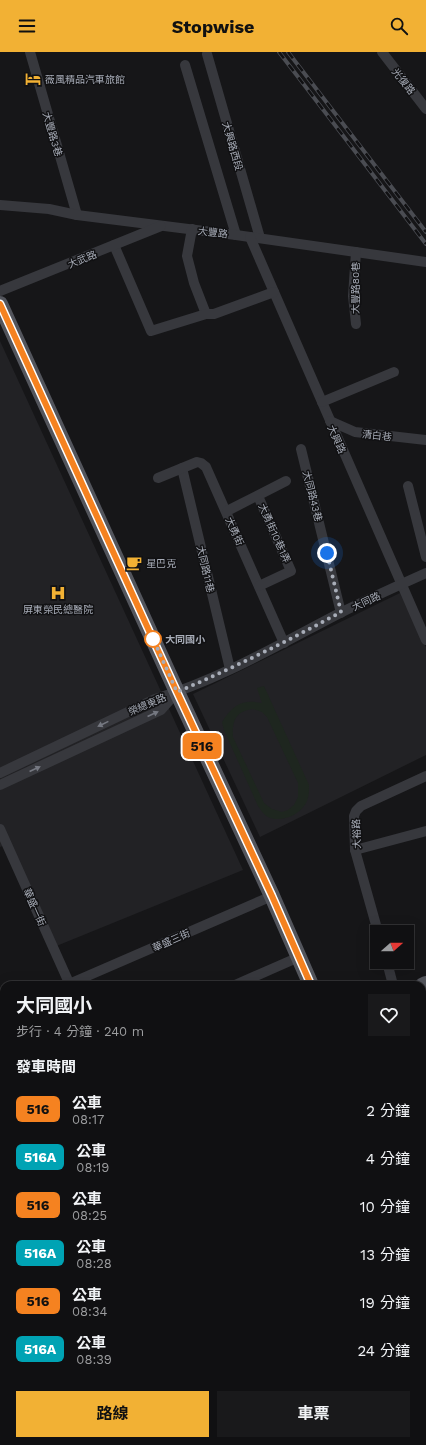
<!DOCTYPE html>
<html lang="zh-TW">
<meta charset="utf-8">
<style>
:root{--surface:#101012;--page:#19191b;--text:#f1f3f6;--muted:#9c9d9f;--line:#303032;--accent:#f2b134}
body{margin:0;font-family:"Work Sans","Noto Sans TC",sans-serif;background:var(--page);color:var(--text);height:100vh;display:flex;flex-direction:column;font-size:15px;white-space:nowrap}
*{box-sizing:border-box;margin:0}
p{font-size:13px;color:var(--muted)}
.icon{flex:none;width:22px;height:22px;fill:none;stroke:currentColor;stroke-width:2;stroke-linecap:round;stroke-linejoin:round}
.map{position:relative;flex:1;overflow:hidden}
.details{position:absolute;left:0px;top:929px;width:426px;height:464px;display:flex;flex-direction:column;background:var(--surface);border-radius:12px 12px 0 0;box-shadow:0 4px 16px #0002,0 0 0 1px var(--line)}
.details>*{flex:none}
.badge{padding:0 8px;border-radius:6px;font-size:14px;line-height:26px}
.needle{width:26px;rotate:69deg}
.controls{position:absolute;left:370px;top:873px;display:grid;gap:8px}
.controls a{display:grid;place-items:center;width:44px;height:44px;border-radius:0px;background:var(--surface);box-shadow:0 4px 16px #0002,0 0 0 1px var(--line);font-size:20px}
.you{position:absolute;width:20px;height:20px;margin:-10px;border:3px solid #fff;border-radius:50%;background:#1a73e8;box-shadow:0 0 0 6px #1a73e833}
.map>.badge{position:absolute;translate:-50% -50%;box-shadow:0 0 0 2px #fff}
h2{padding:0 16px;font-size:15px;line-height:36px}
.round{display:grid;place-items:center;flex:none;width:42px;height:42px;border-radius:0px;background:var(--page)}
.headline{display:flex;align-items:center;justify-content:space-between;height:68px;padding:0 16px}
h1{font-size:19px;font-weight:700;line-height:30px}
.primary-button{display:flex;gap:8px;margin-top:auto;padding:8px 16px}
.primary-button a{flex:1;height:46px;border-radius:0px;background:var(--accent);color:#111;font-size:16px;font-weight:700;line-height:46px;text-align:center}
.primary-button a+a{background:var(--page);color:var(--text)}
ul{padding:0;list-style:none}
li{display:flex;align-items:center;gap:12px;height:48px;padding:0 16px}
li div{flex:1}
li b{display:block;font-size:15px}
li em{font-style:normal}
li .badge{min-width:44px;font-weight:700;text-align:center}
header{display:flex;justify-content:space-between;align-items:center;height:52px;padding:0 16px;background:var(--accent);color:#111;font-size:18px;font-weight:700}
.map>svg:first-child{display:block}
.built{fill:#222225}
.green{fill:#1e261f;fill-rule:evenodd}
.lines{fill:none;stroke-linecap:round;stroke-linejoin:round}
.stream{stroke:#2c353c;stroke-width:2.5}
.street{stroke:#37383d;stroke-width:10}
.primary{stroke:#53555c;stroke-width:16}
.rail-casing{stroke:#4a4c52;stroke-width:4}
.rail{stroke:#111113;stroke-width:2.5;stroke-dasharray:8;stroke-linecap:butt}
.oneway{fill:#757881}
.line-casing{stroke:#fff;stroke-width:9}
.line{stroke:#f58220;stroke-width:6}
.walk{stroke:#a8adb8;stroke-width:4;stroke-dasharray:0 7.2}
.stop-dot{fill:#fff;stroke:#f58220;stroke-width:2}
.labels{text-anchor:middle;stroke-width:3;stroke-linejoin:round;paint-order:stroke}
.poi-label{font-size:10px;fill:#a8adb8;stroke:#111113;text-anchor:start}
.street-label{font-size:10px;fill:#a8adb8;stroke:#111113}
.stop-label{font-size:10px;font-weight:bold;fill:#a8adb8;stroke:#111113;text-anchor:start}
</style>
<header><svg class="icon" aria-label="menu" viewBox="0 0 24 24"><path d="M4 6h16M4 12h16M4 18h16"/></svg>Stopwise<svg class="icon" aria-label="search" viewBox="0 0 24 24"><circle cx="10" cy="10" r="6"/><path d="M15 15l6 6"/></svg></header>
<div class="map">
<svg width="426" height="1393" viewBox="0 0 426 1393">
<rect width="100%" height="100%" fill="#161618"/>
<g class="built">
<polygon points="0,289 243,818 49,897 5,793 0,795"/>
<polygon points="400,541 426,595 426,703 260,785 193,642"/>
</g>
<path class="green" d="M264,634L309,733C309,739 309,746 306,751C300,763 281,771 268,765C264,763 261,758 258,754L224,678L222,670C233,653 242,647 262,651L257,636ZM253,657L262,660L267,665L298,731V745L294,753L288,758L282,760L272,757L264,751L233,685C232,668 236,659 253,657Z"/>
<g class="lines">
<g class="stream">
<polyline points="422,1122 426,1120"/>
<polyline points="0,1388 4,1385"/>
</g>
<g class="street">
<polyline points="30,0 77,163"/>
<polyline points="382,0 426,57"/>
<polyline points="207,2 260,186"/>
<polyline points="185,13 236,183"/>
<polyline points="0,153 49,157 77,163 236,183 426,210"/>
<polyline points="192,177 187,204 194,231 206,262"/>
<polyline points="250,185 426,588"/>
<polyline points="114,193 151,279 206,262 214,262 274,240"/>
<polyline points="356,200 353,244 356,272"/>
<polyline points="0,239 161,174"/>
<polyline points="322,350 394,320"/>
<polyline points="330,369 355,380 426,388"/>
<polyline points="301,397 341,561"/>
<polyline points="182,416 230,617"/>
<polyline points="158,426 197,410 201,411 206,415 284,591"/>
<polyline points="408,434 426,505"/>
<polyline points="258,444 291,519 259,534"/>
<polyline points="227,459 286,429"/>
<path d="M0,721L155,647C221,627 280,592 340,561C368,547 397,534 426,521"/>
<polyline points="0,733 161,658 177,640"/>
<polyline points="0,777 70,933"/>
<polyline points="355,798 426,779"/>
<polyline points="378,880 355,798 354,764 356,759 361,754 426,724"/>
<polyline points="387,910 393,933"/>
<polyline points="69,932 272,844"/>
<polyline points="235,933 299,905"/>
<polyline points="422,1073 426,1071"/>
<polyline points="0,1115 4,1113"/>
<polyline points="0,1151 4,1160"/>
<polyline points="422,1254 426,1254"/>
<polyline points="422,1270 426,1269"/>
<polyline points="422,1291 426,1290"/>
<polyline points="422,1323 426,1322"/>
<polyline points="0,1329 4,1338"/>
<polyline points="0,1376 4,1374"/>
<polyline points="25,1389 26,1393"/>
<polyline points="61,1389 62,1393"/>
<polyline points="95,1389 96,1393"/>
<polyline points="167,1389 168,1393"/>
<polyline points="250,1389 251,1393"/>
<polyline points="296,1389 297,1393"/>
<polyline points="8,1393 14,1389"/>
<polyline points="412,1393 426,1391"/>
</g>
<g class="primary">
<polyline points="0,252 177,640 272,844 311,933"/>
<polyline points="422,934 426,932"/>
<polyline points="422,1369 426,1386"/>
</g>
<defs>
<g id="rail">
<polyline points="279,0 426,192"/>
<polyline points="288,0 426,180"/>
</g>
</defs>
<use href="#rail" class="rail-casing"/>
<use href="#rail" class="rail"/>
</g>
<defs><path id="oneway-solid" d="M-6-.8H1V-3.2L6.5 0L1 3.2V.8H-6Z"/></defs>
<g class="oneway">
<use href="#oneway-solid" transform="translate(153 662) rotate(-25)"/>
<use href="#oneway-solid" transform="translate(103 672) rotate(154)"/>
<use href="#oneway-solid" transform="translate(35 717) rotate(-25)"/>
</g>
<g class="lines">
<defs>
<polyline id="line" points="0,252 177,640 272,844 311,933"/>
</defs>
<use href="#line" class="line-casing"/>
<use href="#line" class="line"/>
<path class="walk" d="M153,587L151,582L177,640C233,616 288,589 341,560L327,501"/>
</g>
<defs>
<symbol id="hotel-bare" viewBox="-9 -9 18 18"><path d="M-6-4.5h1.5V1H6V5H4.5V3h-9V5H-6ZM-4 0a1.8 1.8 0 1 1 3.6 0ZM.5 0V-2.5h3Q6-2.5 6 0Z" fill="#f2b134" stroke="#111113" stroke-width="2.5" paint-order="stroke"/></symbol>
<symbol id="cafe-bare" viewBox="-9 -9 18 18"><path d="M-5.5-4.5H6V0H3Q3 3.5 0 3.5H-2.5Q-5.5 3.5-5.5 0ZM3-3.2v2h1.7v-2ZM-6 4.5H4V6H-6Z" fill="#f2b134" stroke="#111113" stroke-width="2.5" paint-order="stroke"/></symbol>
<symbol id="hospital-bare" viewBox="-9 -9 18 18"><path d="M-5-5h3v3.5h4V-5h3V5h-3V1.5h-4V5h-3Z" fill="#f2b134" stroke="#111113" stroke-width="2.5" paint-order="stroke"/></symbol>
</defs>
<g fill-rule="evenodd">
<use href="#hotel-bare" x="22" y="16" width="22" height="22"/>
<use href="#cafe-bare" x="123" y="500" width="22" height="22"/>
<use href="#hospital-bare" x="47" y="530" width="22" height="22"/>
</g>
<circle class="stop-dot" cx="153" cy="587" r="8"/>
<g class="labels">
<g class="poi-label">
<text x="45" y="31">薇風精品汽車旅館</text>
<text x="146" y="515">星巴克</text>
<text x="58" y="561" text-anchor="middle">屏東榮民總醫院</text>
</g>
<g class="street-label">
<text transform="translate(404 29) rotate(52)" y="4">光復路</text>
<text transform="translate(53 82) rotate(74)" y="4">大豐路3巷</text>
<text transform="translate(233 94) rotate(74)" y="4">大興路西段</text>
<text transform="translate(213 180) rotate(7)" y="4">大豐路</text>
<text transform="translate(82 207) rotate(-22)" y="4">大武路</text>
<text transform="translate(355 236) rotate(-90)" y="4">大豐路80巷</text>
<text transform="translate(377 383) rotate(6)" y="4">清白巷</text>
<text transform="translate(337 387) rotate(66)" y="4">大興路</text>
<text transform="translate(313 444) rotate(76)" y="4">大同路43巷</text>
<text transform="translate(235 479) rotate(66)" y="4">大勇街</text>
<text transform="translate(275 481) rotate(66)" y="4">大勇街10巷1弄</text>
<text transform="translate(206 517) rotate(77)" y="4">大同路11巷</text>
<text transform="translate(366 549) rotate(-25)" y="4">大同路</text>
<text transform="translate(147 652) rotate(-23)" y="4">榮總東路</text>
<text transform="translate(356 782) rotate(-92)" y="4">大裕路</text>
<text transform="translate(35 855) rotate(66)" y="4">華盛一街</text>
<text transform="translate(171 888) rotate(-24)" y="4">華盛三街</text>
</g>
<g class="stop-label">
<text x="165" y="591">大同國小</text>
</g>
</g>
</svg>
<div class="controls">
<a><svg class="needle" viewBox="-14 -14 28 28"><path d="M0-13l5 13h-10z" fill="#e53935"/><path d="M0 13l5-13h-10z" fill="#9c9d9f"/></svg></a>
</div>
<div class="you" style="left:327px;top:501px"></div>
<b class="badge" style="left:202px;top:694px;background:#f58220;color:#111">516</b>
<section class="details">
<div class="headline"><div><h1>大同國小</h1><p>步行 · 4 分鐘 · 240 m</p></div><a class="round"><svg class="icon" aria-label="heart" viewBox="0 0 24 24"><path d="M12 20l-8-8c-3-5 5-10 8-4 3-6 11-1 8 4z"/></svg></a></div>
<h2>發車時間</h2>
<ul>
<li><span class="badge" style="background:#f58220;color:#111">516</span><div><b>公車</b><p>08:17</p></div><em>2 分鐘</em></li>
<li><span class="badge" style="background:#00a3b4;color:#fff">516A</span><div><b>公車</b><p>08:19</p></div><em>4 分鐘</em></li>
<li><span class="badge" style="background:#f58220;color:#111">516</span><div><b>公車</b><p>08:25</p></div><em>10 分鐘</em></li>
<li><span class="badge" style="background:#00a3b4;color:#fff">516A</span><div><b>公車</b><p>08:28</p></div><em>13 分鐘</em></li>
<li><span class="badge" style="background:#f58220;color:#111">516</span><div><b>公車</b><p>08:34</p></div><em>19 分鐘</em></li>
<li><span class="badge" style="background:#00a3b4;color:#fff">516A</span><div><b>公車</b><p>08:39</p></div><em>24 分鐘</em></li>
</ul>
<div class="primary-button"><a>路線</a><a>車票</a></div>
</section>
</div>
